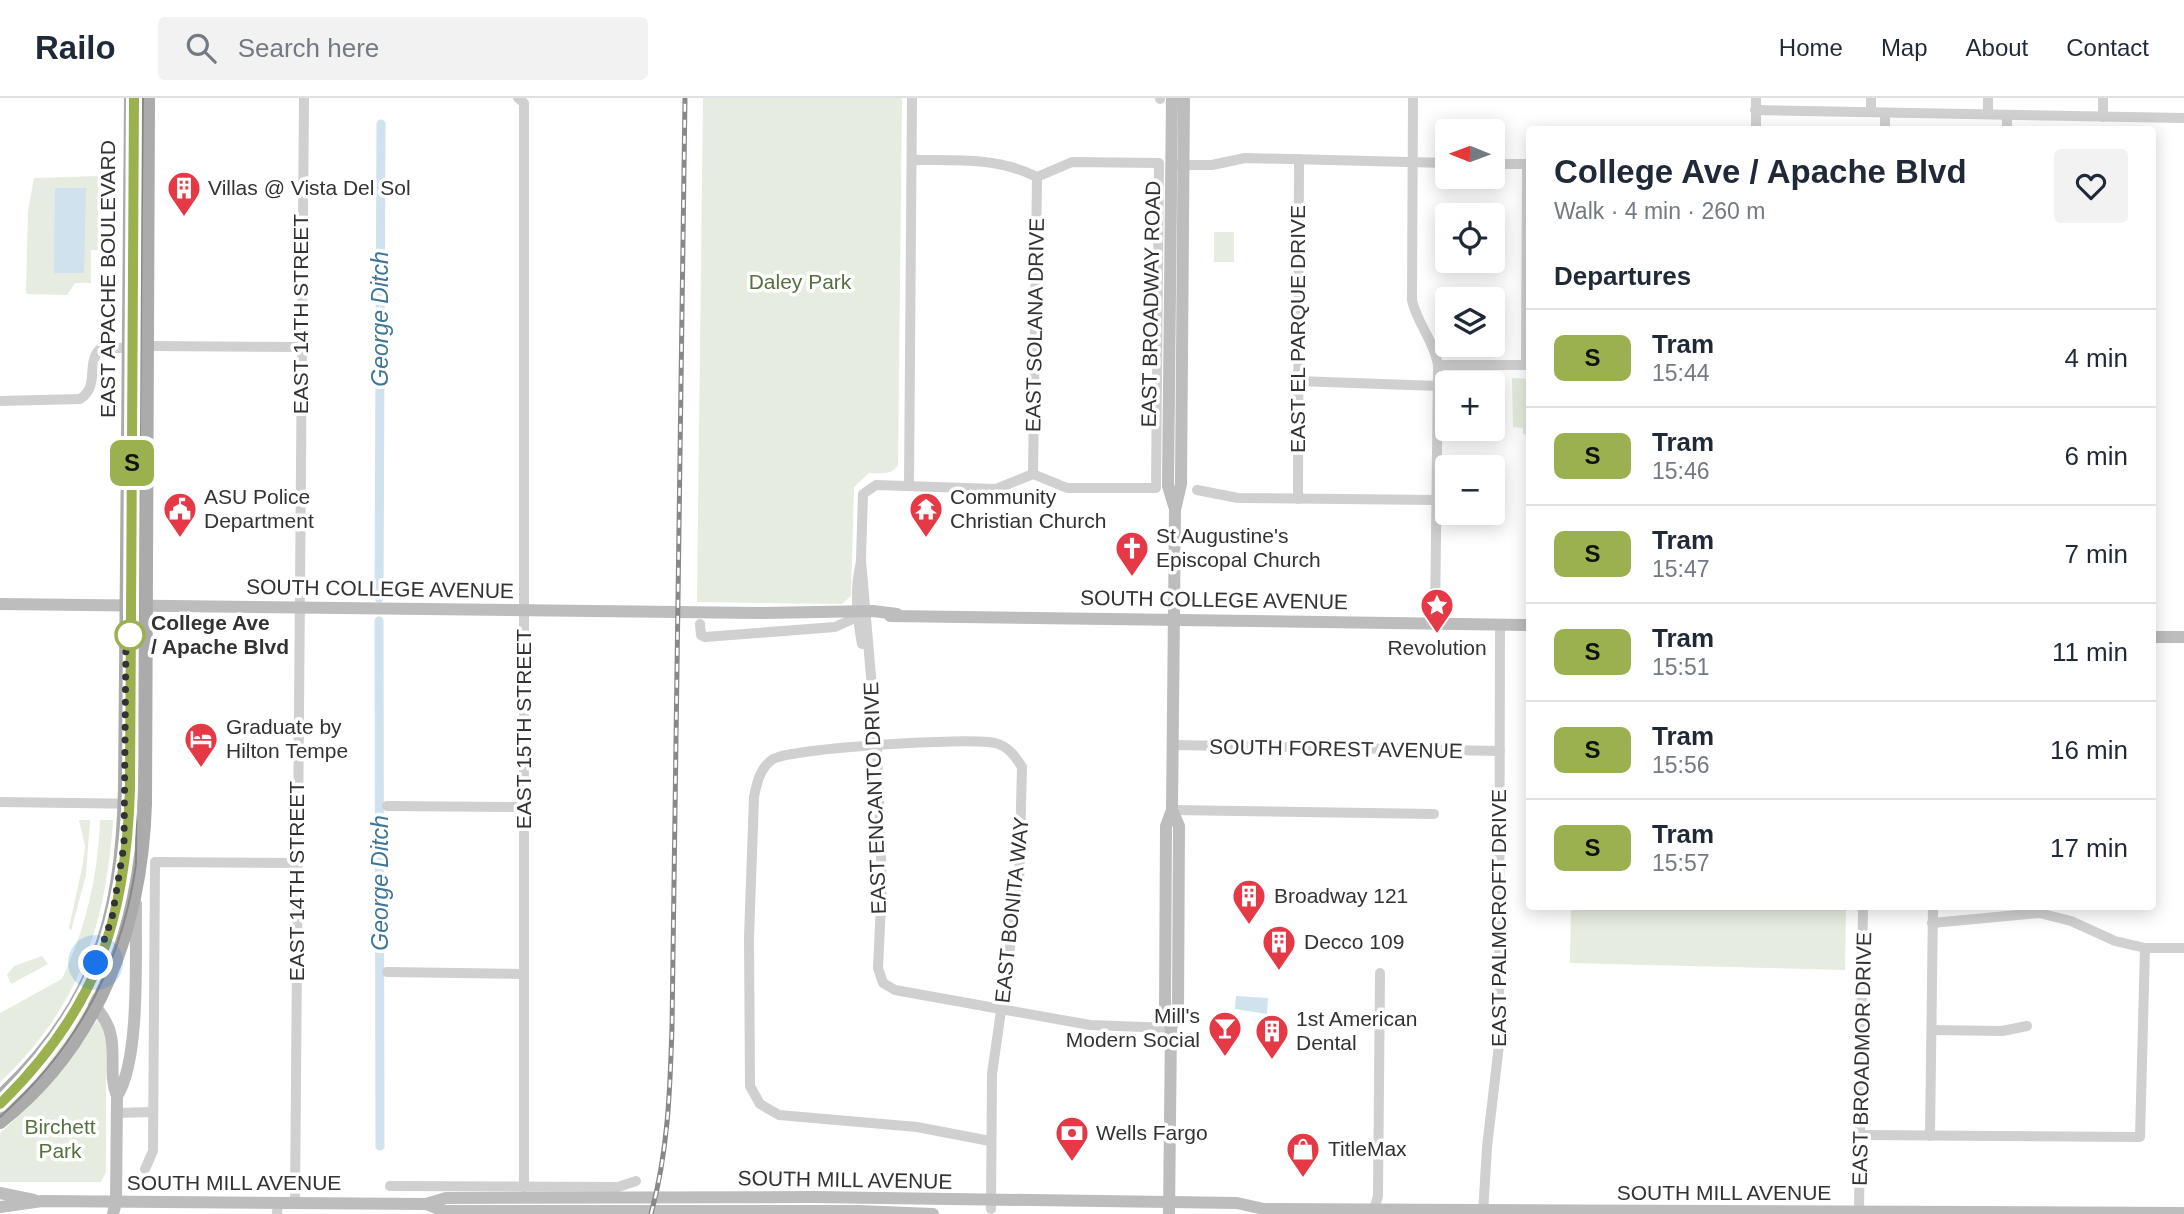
<!DOCTYPE html>
<meta charset="utf-8">
<style>
:root{--surface:#fff;--page:#f2f2f3;--text:#1f2937;--muted:#747a83;--line:#e0e1e3}
body{margin:0;font-family:Helvetica,sans-serif;background:var(--page);color:var(--text);height:100vh;display:flex;flex-direction:column;font-size:26px;white-space:nowrap}
*{box-sizing:border-box;margin:0}
p{font-size:23px;color:var(--muted)}
.icon{flex:none;width:38px;height:38px;fill:none;stroke:currentColor;stroke-width:2;stroke-linecap:round;stroke-linejoin:round}
.map{position:relative;flex:1;overflow:hidden}
.details{position:absolute;left:1526px;top:28px;width:630px;height:784px;display:flex;flex-direction:column;background:var(--surface);border-radius:7px;box-shadow:0 4px 18px #0003}
.details>*{flex:none}
.badge{padding:0 14px;border-radius:10px;font-size:24px;line-height:46px}
.needle{width:46px;rotate:271deg}
.buttons{position:absolute;left:1435px;top:21px;display:grid;gap:14px}
.buttons a{display:grid;place-items:center;width:70px;height:70px;border-radius:7px;background:var(--surface);box-shadow:0 4px 18px #0003;font-size:35px}
.you{position:absolute;width:35px;height:35px;margin:-18px;border:5px solid #fff;border-radius:50%;background:#1a73e8;box-shadow:0 0 0 10px #1a73e833}
.map>.badge{position:absolute;translate:-50% -50%;box-shadow:0 0 0 4px #fff}
h2{padding:0 28px;font-size:26px;line-height:63px}
.round{display:grid;place-items:center;flex:none;width:74px;height:74px;border-radius:7px;background:var(--page)}
.overview{display:flex;align-items:center;justify-content:space-between;height:119px;padding:0 28px}
h1{font-size:33px;font-weight:600;line-height:52px}
ul{padding:0;list-style:none}
li{display:flex;align-items:center;gap:21px;height:98px;padding:0 28px;border-top:2px solid var(--line)}
li div{flex:1}
li b{display:block;font-size:26px}
li em{font-style:normal}
li .badge{min-width:77px;font-weight:700;text-align:center}
header{display:flex;align-items:center;gap:42px;box-sizing:border-box;height:98px;padding:0 35px;background:var(--surface);border-bottom:2px solid var(--line)}
header strong{font-size:33px}
nav{display:flex;gap:38px;margin-inline-start:auto;font-size:24px}
.search{width:490px;height:63px;background:var(--page);display:flex;align-items:center;gap:18px;box-sizing:border-box;padding:0 24px;border-radius:7px;color:var(--muted);font-size:26px}
.map>svg:first-child{display:block}
.green{fill:#e6ecdf}
.water{fill:#cfe2ee}
.lines{fill:none;stroke-linecap:round;stroke-linejoin:round}
.canal{stroke:#cfe2ee;stroke-width:9}
.street{stroke:#d0d0d0;stroke-width:10}
.secondary{stroke:#bdbdbd;stroke-width:12}
.primary{stroke:#ababab;stroke-width:14}
.tram{stroke:#888;stroke-width:2}
.rail-casing{stroke:#888;stroke-width:5}
.rail{stroke:#fff;stroke-width:2.5;stroke-dasharray:8;stroke-linecap:butt}
.line-casing{stroke:#fff;stroke-width:16}
.line{stroke:#9bb14f;stroke-width:10}
.walk{stroke:#333;stroke-width:7;stroke-dasharray:0 12.6}
.stop-dot{fill:#fff;stroke:#9bb14f;stroke-width:3.5}
.labels{text-anchor:middle;stroke-width:7;stroke-linejoin:round;paint-order:stroke}
.poi-label{font-size:21px;fill:#333;stroke:#fff;text-anchor:start}
.street-label{font-size:21px;fill:#333;stroke:#fff}
.park-label{font-size:21px;fill:#56703f;stroke:#fff}
.stop-label{font-size:21px;font-weight:bold;fill:#333;stroke:#fff;text-anchor:start}
.water-label{font-size:23px;font-style:italic;fill:#3f7597;stroke:#fff}
</style>
<header>
<strong>Railo</strong>
<div class="search"><svg class="icon" aria-label="search" viewBox="0 0 24 24"><circle cx="10" cy="10" r="6"/><path d="M15 15l6 6"/></svg>Search here</div>
<nav><a>Home</a><a>Map</a><a>About</a><a>Contact</a></nav>
</header>
<div class="map">
<svg width="2184" height="1116" viewBox="0 0 2184 1116">
<rect width="100%" height="100%" fill="#fff"/>
<g class="green">
<path d="M703,0H902L898,367C891,378 881,375 869,375L854,389L851,498L842,506L697,504Z"/>
<polygon points="98,78 98,152 91,152 91,185 75,185 67,197 26,196 28,113 34,80"/>
<rect x="1214" y="134" width="20" height="30"/>
<polygon points="1512,280 1529,281 1529,337 1523,336 1523,330 1513,329"/>
<polygon points="79,722 90,722 86,777 71,833 69,830 83,765 85,748"/>
<path d="M100,722H113C106,828 79,910 0,984V915L62,881C86,830 98,778 100,722Z"/>
<polygon points="1571,809 1846,809 1845,872 1570,865"/>
<polygon points="42,858 48,866 11,886 7,877 14,868"/>
<path d="M86,905C84,936 23,993 0,1015V1009L45,964Z"/>
<path d="M97,922L105,935L106,944V1074L101,1084H0V1035C39,1001 70,966 97,922Z"/>
</g>
<g class="water">
<polygon points="55,90 86,90 84,175 54,175"/>
<polygon points="1236,898 1268,900 1267,916 1235,911"/>
</g>
<g class="lines">
<g class="canal">
<polyline points="379,500 381,26"/>
<polyline points="379,523 380,1048"/>
</g>
<g class="street">
<polyline points="518,0 524,5 524,1089"/>
<path d="M1413,0L1412,202C1417,226 1434,242 1438,267L1435,525"/>
<polyline points="1756,0 1756,32"/>
<polyline points="1160,1 1160,0"/>
<polyline points="1755,12 2184,20"/>
<polyline points="1871,14 1871,0"/>
<polyline points="1988,16 1988,0"/>
<polyline points="2103,19 2103,0"/>
<polyline points="1885,32 1885,15"/>
<polyline points="2007,32 2007,17"/>
<path d="M912,62C954,62 998,59 1037,79L1072,64L1159,65L1156,390H1067L1033,376L996,391L876,387L863,396L861,462L877,648L882,786L878,870L883,885L895,892L1090,927L1171,930"/>
<polyline points="1493,66 1530,66"/>
<polyline points="1179,67 1212,67 1245,60 1447,65"/>
<polyline points="146,248 301,249"/>
<polyline points="1526,266 1527,66"/>
<polyline points="1438,267 1530,267"/>
<polyline points="1297,283 1438,288"/>
<path d="M0,303L80,301C100,288 86,267 99,252L129,249"/>
<polyline points="1033,376 1037,79"/>
<polyline points="909,387 912,0"/>
<polyline points="1197,392 1238,400 1436,402"/>
<polyline points="1298,401 1299,61"/>
<path d="M861,464C854,492 857,518 862,546"/>
<polyline points="700,526 701,537 705,539 835,529 857,519"/>
<polyline points="1173,647 1500,653"/>
<polyline points="0,704 145,706"/>
<polyline points="387,708 524,709"/>
<polyline points="1172,712 1434,716"/>
<polyline points="1932,825 2039,815 2071,823 2115,843 2145,850 2184,850"/>
<polyline points="387,874 523,876"/>
<polyline points="1932,932 2002,933 2027,928"/>
<polyline points="116,1015 153,1014"/>
<polyline points="1862,1037 2140,1039 2145,850"/>
<polyline points="1930,1038 1933,808"/>
<path d="M990,1043L917,1029L779,1017L760,1006L750,988L749,839L754,699C757,684 760,670 773,661C793,650 970,639 995,645C1008,648 1015,658 1022,669L1019,787L992,976L991,1111"/>
<polyline points="145,1071 153,1053 155,764 297,765"/>
<polyline points="390,1088 618,1089 636,1083"/>
<polyline points="295,1105 304,0"/>
<polyline points="1859,1114 1863,808"/>
<polyline points="1373,1115 1378,1098 1380,875"/>
<polyline points="277,1116 278,1104"/>
<polyline points="1483,1116 1487,1049 1499,947 1500,527"/>
</g>
<g class="secondary">
<polyline points="1172,0 1168,388 1174,408"/>
<polyline points="0,506 760,515 873,513 897,516"/>
<polyline points="890,518 1530,527"/>
<polyline points="2152,539 2184,539"/>
<path d="M85,890C92,908 108,920 111,938C115,959 109,979 117,998L116,1104L113,1116"/>
<polyline points="1171,930 1178,912 1179,728 1172,712"/>
<path d="M117,998C141,961 135,853 136,806"/>
<polyline points="0,1095 34,1102"/>
<polyline points="426,1106 444,1113 859,1113 933,1116"/>
<polyline points="0,1109 42,1103 426,1106 446,1100 813,1099 1237,1105 1264,1111 2184,1115"/>
<polyline points="1169,1116 1171,930 1165,910 1166,728 1172,712 1175,412 1181,386 1184,0"/>
</g>
<g class="primary">
<path d="M0,999C97,909 122,820 125,691L131,0"/>
<path d="M0,1024C99,946 141,829 145,706L148,0"/>
</g>
<g class="tram">
<path d="M0,1006C67,940 120,855 127,759"/>
<path d="M0,1019C76,951 122,868 136,766L143,0"/>
</g>
<defs>
<path id="rail" d="M651,1116C668,1054 670,993 672,929L685,0"/>
</defs>
<use href="#rail" class="rail-casing"/>
<use href="#rail" class="rail"/>
</g>
<g class="lines">
<defs>
<path id="line" d="M0,1006C96,912 126,824 130,691L134,0"/>
</defs>
<use href="#line" class="line-casing"/>
<use href="#line" class="line"/>
<polyline class="walk" points="96,865 112,820 124,747 126,537 130,537"/>
</g>
<defs>
<symbol id="building-pin" viewBox="-11 -11 22 30"><path d="M0 17L-7.5 6A9.5 9.5 0 1 1 7.5 6Z" fill="#e63946" stroke="#fff"/><path d="M-4-6H4V6H1V3H-1V6H-4ZM-2.5-4.3h1.7v1.8h-1.7ZM.8-4.3h1.7v1.8H.8ZM-2.5-1h1.7V.8h-1.7ZM.8-1h1.7V.8H.8Z" fill="#fff"/></symbol>
<symbol id="civic-pin" viewBox="-11 -11 22 30"><path d="M0 17L-7.5 6A9.5 9.5 0 1 1 7.5 6Z" fill="#e63946" stroke="#fff"/><path d="M-.6-6.5H3V-4.5H.6V-3L4-1V1h2V6H-6V1h2V-1L-.6-3ZM-1.2 2.5V6h2.4V2.5Z" fill="#fff"/></symbol>
<symbol id="temple-pin" viewBox="-11 -11 22 30"><path d="M0 17L-7.5 6A9.5 9.5 0 1 1 7.5 6Z" fill="#e63946" stroke="#fff"/><path d="M0-6L5-2H3V0L6.5 2.5H4V6H1.5V3h-3V6H-4V2.5H-6.5L-3 0V-2H-5Z" fill="#fff"/></symbol>
<symbol id="church-pin" viewBox="-11 -11 22 30"><path d="M0 17L-7.5 6A9.5 9.5 0 1 1 7.5 6Z" fill="#e63946" stroke="#fff"/><path d="M-1.2-6h2.4v3.5h3.3v2.4h-3.3V6h-2.4V-.1h-3.3v-2.4h3.3Z" fill="#fff"/></symbol>
<symbol id="sight-pin" viewBox="-11 -11 22 30"><path d="M0 17L-7.5 6A9.5 9.5 0 1 1 7.5 6Z" fill="#e63946" stroke="#fff"/><path d="M0-6L1.8-2.2L6-1.7L2.9 1.2L3.7 5.4L0 3.3L-3.7 5.4L-2.9 1.2L-6-1.7L-1.8-2.2Z" fill="#fff"/></symbol>
<symbol id="hotel-pin" viewBox="-11 -11 22 30"><path d="M0 17L-7.5 6A9.5 9.5 0 1 1 7.5 6Z" fill="#e63946" stroke="#fff"/><path d="M-6-4.5h1.5V1H6V5H4.5V3h-9V5H-6ZM-4 0a1.8 1.8 0 1 1 3.6 0ZM.5 0V-2.5h3Q6-2.5 6 0Z" fill="#fff"/></symbol>
<symbol id="bar-pin" viewBox="-11 -11 22 30"><path d="M0 17L-7.5 6A9.5 9.5 0 1 1 7.5 6Z" fill="#e63946" stroke="#fff"/><path d="M-6-5H6L.8 .8V4.5H3.5V6h-7V4.5H-.8V.8Z" fill="#fff"/></symbol>
<symbol id="bank-pin" viewBox="-11 -11 22 30"><path d="M0 17L-7.5 6A9.5 9.5 0 1 1 7.5 6Z" fill="#e63946" stroke="#fff"/><path d="M-6-4H6V4H-6ZM0-2.3a2.3 2.3 0 1 0 0 4.6a2.3 2.3 0 1 0 0-4.6Z" fill="#fff"/></symbol>
<symbol id="shop-pin" viewBox="-11 -11 22 30"><path d="M0 17L-7.5 6A9.5 9.5 0 1 1 7.5 6Z" fill="#e63946" stroke="#fff"/><path d="M-5-2.5h2.3a2.7 3.5 0 0 1 5.4 0H5L5.5 6h-11ZM-1.5-2.5h3a1.5 2.3 0 0 0-3 0Z" fill="#fff"/></symbol>
</defs>
<g fill-rule="evenodd">
<use href="#building-pin" x="165" y="71" width="38" height="52"/>
<use href="#civic-pin" x="161" y="392" width="38" height="52"/>
<use href="#temple-pin" x="907" y="392" width="38" height="52"/>
<use href="#church-pin" x="1113" y="431" width="38" height="52"/>
<use href="#sight-pin" x="1418" y="488" width="38" height="52"/>
<use href="#hotel-pin" x="182" y="622" width="38" height="52"/>
<use href="#building-pin" x="1230" y="779" width="38" height="52"/>
<use href="#building-pin" x="1260" y="825" width="38" height="52"/>
<use href="#bar-pin" x="1206" y="911" width="38" height="52"/>
<use href="#building-pin" x="1253" y="914" width="38" height="52"/>
<use href="#bank-pin" x="1053" y="1016" width="38" height="52"/>
<use href="#shop-pin" x="1284" y="1032" width="38" height="52"/>
</g>
<circle class="stop-dot" cx="130" cy="537" r="14"/>
<g class="labels">
<g class="poi-label">
<text x="208" y="97">Villas @ Vista Del Sol</text>
<text x="204" y="406">ASU Police<tspan x="204" dy="24">Department</tspan></text>
<text x="950" y="406">Community<tspan x="950" dy="24">Christian Church</tspan></text>
<text x="1156" y="445">St Augustine's<tspan x="1156" dy="24">Episcopal Church</tspan></text>
<text x="1437" y="557" text-anchor="middle">Revolution</text>
<text x="226" y="636">Graduate by<tspan x="226" dy="24">Hilton Tempe</tspan></text>
<text x="1274" y="805">Broadway 121</text>
<text x="1304" y="851">Decco 109</text>
<text x="1200" y="925" text-anchor="end">Mill's<tspan x="1200" dy="24">Modern Social</tspan></text>
<text x="1296" y="928">1st American<tspan x="1296" dy="24">Dental</tspan></text>
<text x="1096" y="1042">Wells Fargo</text>
<text x="1328" y="1058">TitleMax</text>
</g>
<g class="street-label">
<text transform="translate(108 181) rotate(-90)" y="7">EAST APACHE BOULEVARD</text>
<text transform="translate(1151 206) rotate(-89)" y="7">EAST BROADWAY ROAD</text>
<text transform="translate(301 216) rotate(-90)" y="7">EAST 14TH STREET</text>
<text transform="translate(1035 227) rotate(-89)" y="7">EAST SOLANA DRIVE</text>
<text transform="translate(1298 231) rotate(-90)" y="7">EAST EL PARQUE DRIVE</text>
<text transform="translate(380 491) rotate(1)" y="7">SOUTH COLLEGE AVENUE</text>
<text transform="translate(1214 502) rotate(1)" y="7">SOUTH COLLEGE AVENUE</text>
<text transform="translate(524 631) rotate(-90)" y="7">EAST 15TH STREET</text>
<text transform="translate(1336 651) rotate(1)" y="7">SOUTH FOREST AVENUE</text>
<text transform="translate(875 700) rotate(-92)" y="7">EAST ENCANTO DRIVE</text>
<text transform="translate(297 783) rotate(-90)" y="7">EAST 14TH STREET</text>
<text transform="translate(1012 812) rotate(-84)" y="7">EAST BONITA WAY</text>
<text transform="translate(1499 820) rotate(-90)" y="7">EAST PALMCROFT DRIVE</text>
<text transform="translate(1862 961) rotate(-89)" y="7">EAST BROADMOR DRIVE</text>
<text transform="translate(845 1082) rotate(1)" y="7">SOUTH MILL AVENUE</text>
<text x="234" y="1092">SOUTH MILL AVENUE</text>
<text x="1724" y="1102">SOUTH MILL AVENUE</text>
</g>
<g class="park-label">
<text x="800" y="191">Daley Park</text>
<text x="60" y="1036">Birchett<tspan x="60" dy="24">Park</tspan></text>
</g>
<g class="stop-label">
<text x="151" y="532">College Ave<tspan x="151" dy="24">/ Apache Blvd</tspan></text>
</g>
<g class="water-label">
<text transform="translate(380 221) rotate(-90)" y="8">George Ditch</text>
<text transform="translate(380 785) rotate(-90)" y="8">George Ditch</text>
</g>
</g>
</svg>
<div class="buttons">
<a><svg class="needle" viewBox="-14 -14 28 28"><path d="M0-13l5 13h-10z" fill="#e53935"/><path d="M0 13l5-13h-10z" fill="#747a83"/></svg></a>
<a><svg class="icon" aria-label="locate" viewBox="0 0 24 24"><circle cx="12" cy="12" r="6"/><path d="M12 2v4M12 18v4M2 12h4M18 12h4"/></svg></a>
<a><svg class="icon" aria-label="layers" viewBox="0 0 24 24"><path d="M12 4l9 5-9 5-9-5zM3 14l9 5 9-5"/></svg></a>
<a>+</a>
<a>−</a>
</div>
<div class="you" style="left:96px;top:865px"></div>
<b class="badge" style="left:132px;top:365px;background:#9bb14f;color:#111">S</b>
<section class="details">
<div class="overview"><div><h1>College Ave / Apache Blvd</h1><p>Walk · 4 min · 260 m</p></div><a class="round"><svg class="icon" aria-label="heart" viewBox="0 0 24 24"><path d="M12 20l-8-8c-3-5 5-10 8-4 3-6 11-1 8 4z"/></svg></a></div>
<h2>Departures</h2>
<ul>
<li><span class="badge" style="background:#9bb14f;color:#111">S</span><div><b>Tram</b><p>15:44</p></div><em>4 min</em></li>
<li><span class="badge" style="background:#9bb14f;color:#111">S</span><div><b>Tram</b><p>15:46</p></div><em>6 min</em></li>
<li><span class="badge" style="background:#9bb14f;color:#111">S</span><div><b>Tram</b><p>15:47</p></div><em>7 min</em></li>
<li><span class="badge" style="background:#9bb14f;color:#111">S</span><div><b>Tram</b><p>15:51</p></div><em>11 min</em></li>
<li><span class="badge" style="background:#9bb14f;color:#111">S</span><div><b>Tram</b><p>15:56</p></div><em>16 min</em></li>
<li><span class="badge" style="background:#9bb14f;color:#111">S</span><div><b>Tram</b><p>15:57</p></div><em>17 min</em></li>
</ul>
</section>
</div>
